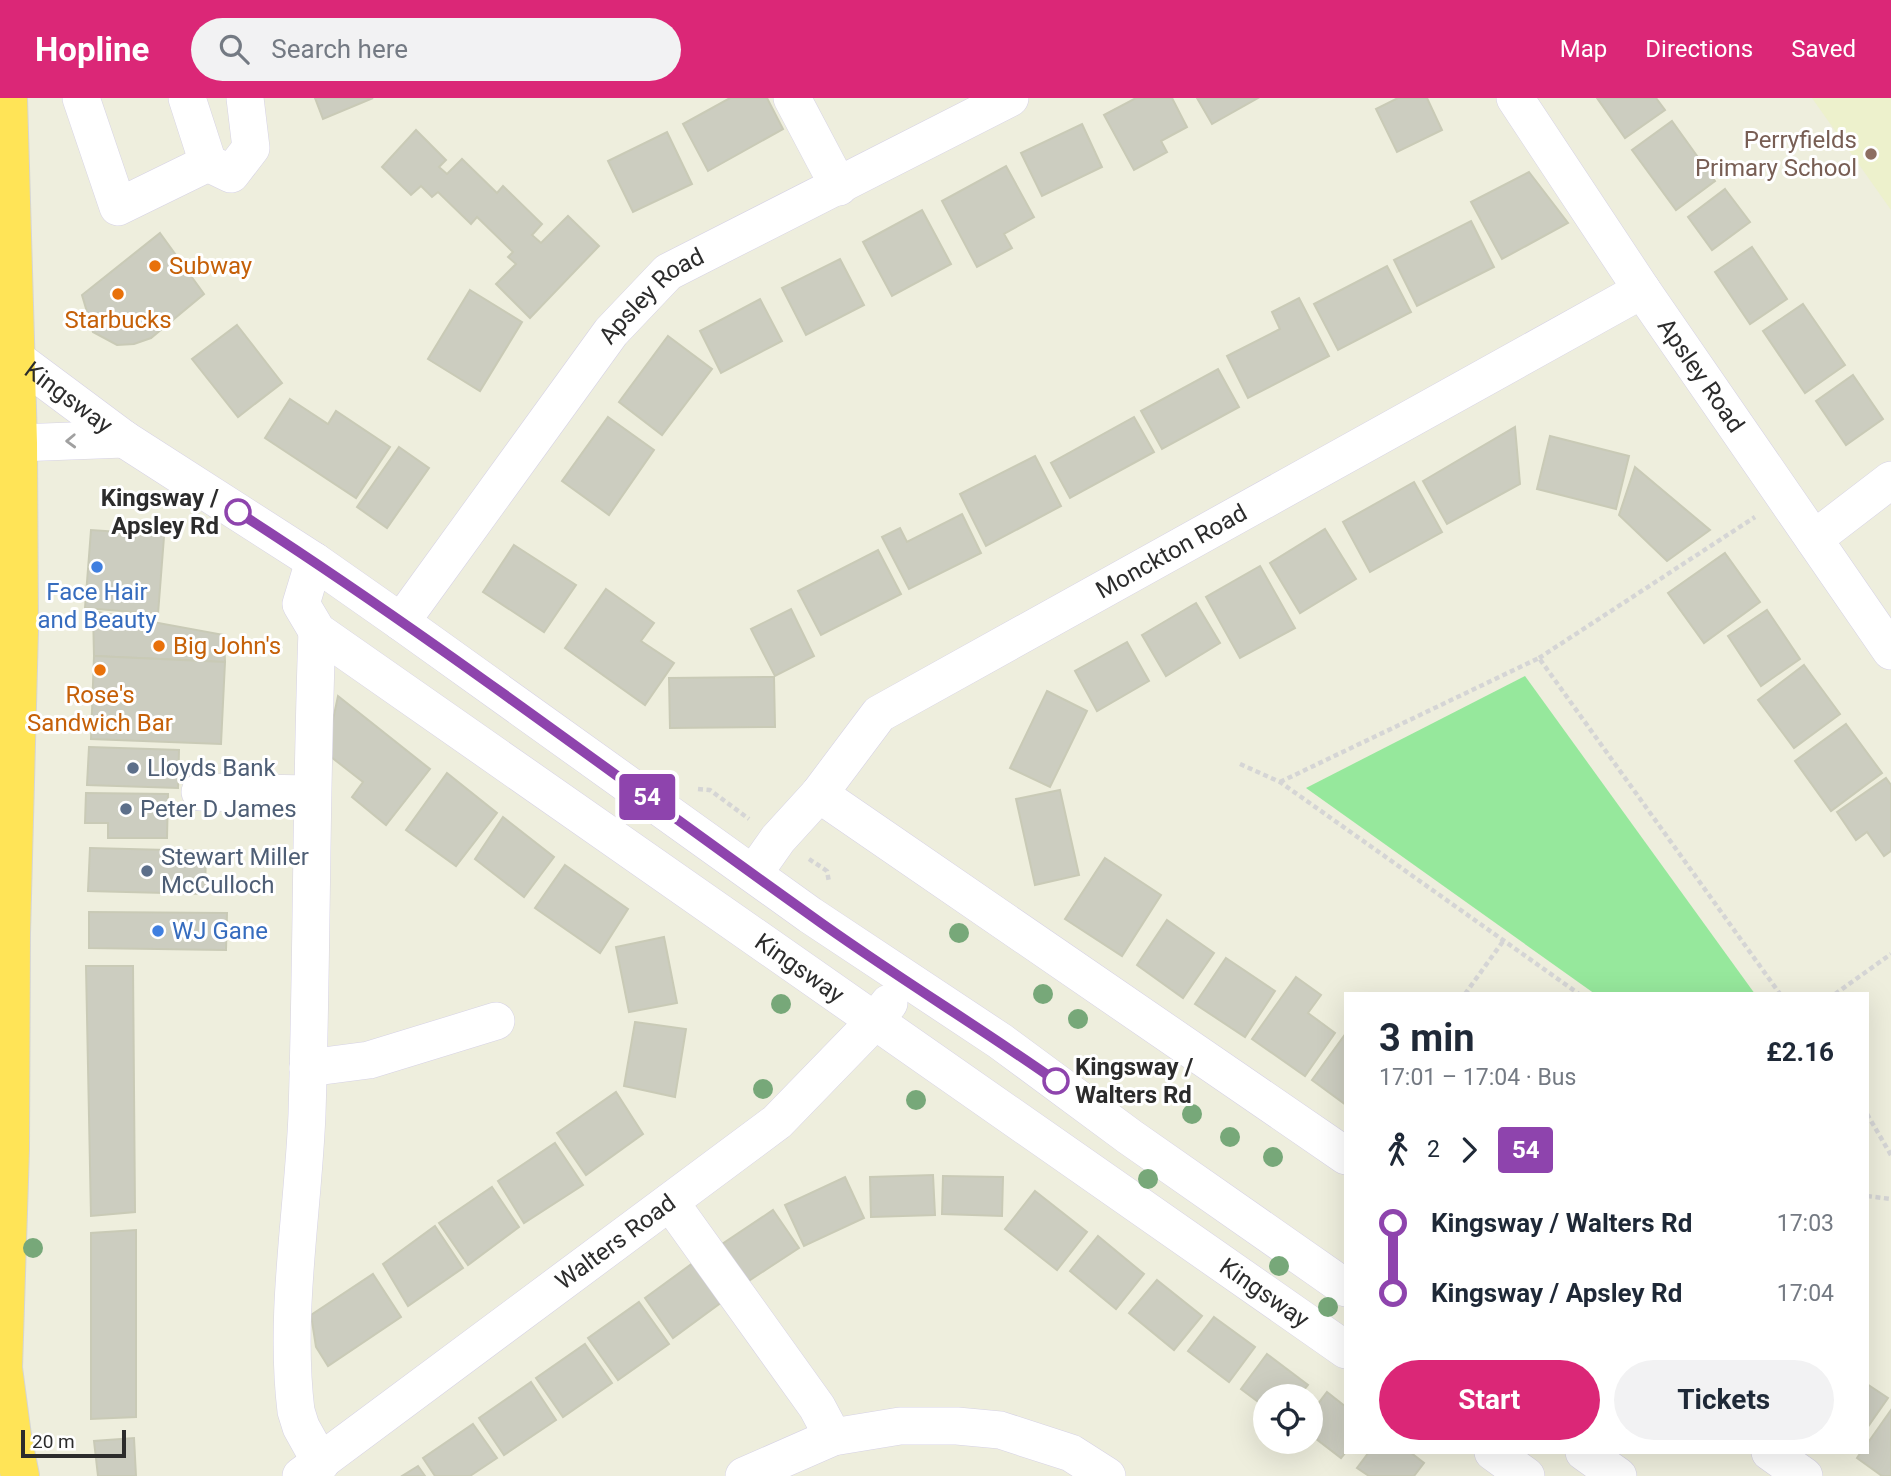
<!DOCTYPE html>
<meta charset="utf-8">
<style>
:root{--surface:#fff;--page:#f2f2f3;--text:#1f2937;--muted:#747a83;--accent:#db2777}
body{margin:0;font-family:Roboto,sans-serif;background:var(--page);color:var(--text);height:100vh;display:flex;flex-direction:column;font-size:26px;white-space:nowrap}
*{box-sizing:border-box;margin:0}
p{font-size:23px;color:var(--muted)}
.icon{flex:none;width:38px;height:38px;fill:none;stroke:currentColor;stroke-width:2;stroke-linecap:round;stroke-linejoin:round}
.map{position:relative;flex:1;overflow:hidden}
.drawer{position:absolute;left:1344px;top:894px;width:525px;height:462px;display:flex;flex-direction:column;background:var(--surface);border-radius:0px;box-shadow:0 7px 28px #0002}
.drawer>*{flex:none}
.badge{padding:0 14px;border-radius:5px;font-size:24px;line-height:46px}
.fabs{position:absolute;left:1253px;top:1286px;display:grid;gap:14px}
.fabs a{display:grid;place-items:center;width:70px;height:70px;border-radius:50%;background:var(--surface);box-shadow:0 7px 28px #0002;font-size:35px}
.scale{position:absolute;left:21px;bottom:18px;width:105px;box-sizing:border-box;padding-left:7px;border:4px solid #2c2c2c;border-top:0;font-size:19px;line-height:24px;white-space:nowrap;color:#2c2c2c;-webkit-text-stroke:5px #fff;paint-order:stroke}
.map>.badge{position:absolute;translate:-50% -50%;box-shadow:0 0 0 4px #fff}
.legs{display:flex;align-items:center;gap:10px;height:77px;padding:0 35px;font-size:23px}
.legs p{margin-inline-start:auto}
.overview{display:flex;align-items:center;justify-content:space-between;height:119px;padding:0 35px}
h1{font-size:38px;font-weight:700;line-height:52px}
.primary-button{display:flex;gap:14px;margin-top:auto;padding:14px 35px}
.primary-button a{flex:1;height:80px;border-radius:42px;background:var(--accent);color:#fff;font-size:28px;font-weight:700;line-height:80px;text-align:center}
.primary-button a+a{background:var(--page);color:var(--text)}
ul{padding:0 35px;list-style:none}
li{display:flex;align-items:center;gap:24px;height:70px;font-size:26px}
li i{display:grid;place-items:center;width:10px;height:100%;margin:0 9px;background:currentColor}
li i::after{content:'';width:18px;height:18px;margin:-9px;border:5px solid;border-radius:50%;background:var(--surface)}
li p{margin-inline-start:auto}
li:first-child i{background:linear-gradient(#0000 50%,currentColor 0)}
li:last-child i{background:linear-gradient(currentColor 50%,#0000 0)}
header{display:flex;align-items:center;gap:42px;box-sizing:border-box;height:98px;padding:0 35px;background:var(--accent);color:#fff}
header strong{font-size:33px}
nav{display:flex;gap:38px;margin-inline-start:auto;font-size:24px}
.search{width:490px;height:63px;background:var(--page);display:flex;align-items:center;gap:18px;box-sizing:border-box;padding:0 24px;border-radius:38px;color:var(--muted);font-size:26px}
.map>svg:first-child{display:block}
.education{fill:#edf1cc}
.green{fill:#96e89c}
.building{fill:#cccdc0;stroke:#c9cab6;stroke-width:2}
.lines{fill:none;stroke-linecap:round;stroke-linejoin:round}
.minor-casing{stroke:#d6d2e5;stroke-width:38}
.highway-casing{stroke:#d5d5d5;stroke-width:40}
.path{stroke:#d5d5d5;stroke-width:4.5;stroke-dasharray:5 3.5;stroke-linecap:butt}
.minor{stroke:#fff;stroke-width:37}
.highway{stroke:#ffe457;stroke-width:38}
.tree{fill:#77a879}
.oneway{stroke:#a0a0a0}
.line-1-casing{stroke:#fff;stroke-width:16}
.line-1{stroke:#8e44ad;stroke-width:10}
.education-dot{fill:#8d6e63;stroke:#fff;stroke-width:2.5}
.food-dot{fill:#e8710a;stroke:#fff;stroke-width:2.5}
.stop-1-dot{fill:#fff;stroke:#8e44ad;stroke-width:3.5}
.shop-dot{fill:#3f7fe0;stroke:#fff;stroke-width:2.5}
.service-dot{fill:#5c6f8a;stroke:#fff;stroke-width:2.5}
.labels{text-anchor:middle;stroke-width:6;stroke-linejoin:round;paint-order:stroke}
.education-label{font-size:24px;fill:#785e54;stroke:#fff;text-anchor:end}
.food-label{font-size:24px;fill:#c56008;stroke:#fff;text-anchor:start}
.street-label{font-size:24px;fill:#2c2c2c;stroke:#fff}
.stop-label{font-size:24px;font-weight:bold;fill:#2c2c2c;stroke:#fff;text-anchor:end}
.shop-label{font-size:24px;fill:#366cbe;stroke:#fff}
.service-label{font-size:24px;fill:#4e5e75;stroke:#fff;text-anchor:start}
</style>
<header>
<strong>Hopline</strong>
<div class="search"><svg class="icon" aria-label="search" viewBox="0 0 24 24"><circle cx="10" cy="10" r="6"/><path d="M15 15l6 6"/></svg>Search here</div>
<nav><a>Map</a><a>Directions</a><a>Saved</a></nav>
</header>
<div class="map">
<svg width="1891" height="1378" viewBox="0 0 1891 1378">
<rect width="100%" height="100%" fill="#eed"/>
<polygon class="education" points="1812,0 1891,0 1891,112"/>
<polygon class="green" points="1525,578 1755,896 1595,896 1306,690"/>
<g class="building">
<polygon points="315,0 373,0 323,21"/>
<polygon points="730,0 767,0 783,31 708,73 683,26"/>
<polygon points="1136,0 1172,0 1187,29 1161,43 1167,54 1134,72 1104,17"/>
<polygon points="1197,0 1258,0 1212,26"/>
<polygon points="1398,0 1427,0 1442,32 1397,54 1376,11"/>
<polygon points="1597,0 1656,0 1665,12 1625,40"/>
<polygon points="1672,23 1715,83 1676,112 1632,52"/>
<polygon points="1082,26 1102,69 1042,98 1021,55"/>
<polygon points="416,32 446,62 439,69 447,76 462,61 497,95 503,88 542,126 532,137 541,145 568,118 599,148 530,220 496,186 516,166 508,159 513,154 477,119 471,126 438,94 432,99 421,88 411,97 382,69"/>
<polygon points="667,34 692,86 633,114 608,63"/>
<polygon points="1006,68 1034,119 1004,136 1012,150 977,169 942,103"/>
<polygon points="1529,74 1568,125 1502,161 1471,104"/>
<polygon points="1725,91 1750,124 1712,152 1688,119"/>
<polygon points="922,112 951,166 892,198 863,144"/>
<polygon points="1471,123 1494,169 1417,208 1394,162"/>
<polygon points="160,135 204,196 151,240 134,246 117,247 93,234 82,197"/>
<polygon points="1752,149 1787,201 1750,226 1715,174"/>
<polygon points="840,161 864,207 806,237 782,190"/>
<polygon points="1387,168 1411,214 1338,252 1314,206"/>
<polygon points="470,192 522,224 480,293 428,261"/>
<polygon points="1299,200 1329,258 1248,300 1227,258 1280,231 1272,214"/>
<polygon points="760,201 782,243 721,275 700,233"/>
<polygon points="1803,206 1845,267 1805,295 1763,233"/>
<polygon points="237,227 282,285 238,319 192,261"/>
<polygon points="668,238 712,271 662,337 619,304"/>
<polygon points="1218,271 1239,309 1162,351 1141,313"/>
<polygon points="1853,277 1883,321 1846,347 1816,303"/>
<polygon points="290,301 328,326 336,313 390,349 356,400 265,340"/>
<polygon points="608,319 654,352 609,417 562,383"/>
<polygon points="1134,319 1154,354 1070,400 1051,365"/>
<polygon points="1515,329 1520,386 1447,426 1423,383"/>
<polygon points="1550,338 1629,358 1616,411 1537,391"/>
<polygon points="399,349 429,370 387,430 357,409"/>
<polygon points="1035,358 1061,408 986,448 960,396"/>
<polygon points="1635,369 1710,432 1667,463 1619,417"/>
<polygon points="1414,384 1442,434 1370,474 1343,424"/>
<polygon points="962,416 981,455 909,491 882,439 900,430 907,444"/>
<polygon points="121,422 165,426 158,516 85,510 91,432 120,434"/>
<polygon points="1325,431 1356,481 1300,515 1270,465"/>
<polygon points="514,447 576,487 544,534 483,494"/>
<polygon points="878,452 901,496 821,537 798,493"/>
<polygon points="1725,455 1760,504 1704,545 1668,495"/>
<polygon points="1260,468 1295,530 1240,560 1206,499"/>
<polygon points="606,491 654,525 641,543 674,565 645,607 565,550"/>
<polygon points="1196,505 1220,545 1166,578 1142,537"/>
<polygon points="791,511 814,558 775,578 751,531"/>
<polygon points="1767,512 1800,561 1761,588 1728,538"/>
<polygon points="93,513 224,537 225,564 94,558"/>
<polygon points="1127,544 1149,583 1097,613 1075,573"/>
<polygon points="94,558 225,564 221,646 91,641"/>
<polygon points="1804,567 1840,616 1794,650 1758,602"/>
<polygon points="774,579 775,629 670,630 669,580"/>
<polygon points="1047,593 1087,613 1050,689 1010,670"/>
<polygon points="338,598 430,671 386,727 352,699 363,684 326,655"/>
<polygon points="1846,626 1882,675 1831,713 1795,663"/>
<polygon points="89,649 179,652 178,690 87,687"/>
<polygon points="447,675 497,715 456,768 406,732"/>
<polygon points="1886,680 1891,687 1891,753 1884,758 1867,734 1856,742 1837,714"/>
<polygon points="1060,692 1079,777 1035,787 1016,701"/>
<polygon points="86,695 168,696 167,740 108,740 108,725 85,725"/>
<polygon points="503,719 554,759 524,799 475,761"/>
<polygon points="90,750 206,753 205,796 88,793"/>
<polygon points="1105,760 1161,797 1122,858 1065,821"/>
<polygon points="565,767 628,811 600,855 535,810"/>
<polygon points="89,814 227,815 226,852 89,850"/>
<polygon points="1167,822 1214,855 1183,900 1137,867"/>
<polygon points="664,839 677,905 629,914 616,849"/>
<polygon points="1226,860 1275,893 1245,939 1195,906"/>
<polygon points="86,868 133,868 135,1114 91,1118"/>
<polygon points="1296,879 1321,897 1308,915 1335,935 1305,978 1252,941"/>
<polygon points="635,924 686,931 675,999 624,988"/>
<polygon points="1346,935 1346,1007 1312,982"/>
<polygon points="616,994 643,1036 586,1077 557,1035"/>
<polygon points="555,1045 583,1087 524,1125 498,1083"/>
<polygon points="933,1077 935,1117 871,1119 870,1079"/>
<polygon points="943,1078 1003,1079 1002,1118 942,1116"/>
<polygon points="845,1079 864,1120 804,1148 785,1107"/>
<polygon points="492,1089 519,1129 468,1167 439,1125"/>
<polygon points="1035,1093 1087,1134 1057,1172 1005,1131"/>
<polygon points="773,1112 799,1150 744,1186 719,1148"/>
<polygon points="435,1128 463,1170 408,1208 383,1166"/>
<polygon points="136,1132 136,1319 91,1321 91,1135"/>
<polygon points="1098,1138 1144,1176 1116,1211 1070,1173"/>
<polygon points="697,1162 726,1201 673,1240 645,1200"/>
<polygon points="373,1176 401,1219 328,1268 316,1249 311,1217"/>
<polygon points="1157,1182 1202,1218 1174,1252 1129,1215"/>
<polygon points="639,1204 669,1246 618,1282 588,1240"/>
<polygon points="1214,1219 1255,1249 1229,1284 1188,1253"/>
<polygon points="585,1246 612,1285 563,1319 536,1280"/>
<polygon points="1267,1256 1308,1287 1299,1298 1265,1298 1265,1309 1241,1291"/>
<polygon points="531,1284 556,1322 504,1357 479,1320"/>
<polygon points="1867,1286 1888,1300 1867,1330"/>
<polygon points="1327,1294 1346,1309 1346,1354 1341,1360 1311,1337 1311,1315"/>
<polygon points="1891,1312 1891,1378 1882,1378 1857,1360 1861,1354 1867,1354 1867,1346"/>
<polygon points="473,1326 497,1360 470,1378 435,1378 423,1360"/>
<polygon points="134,1340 136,1378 98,1378 94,1343"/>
<polygon points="1369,1354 1410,1354 1424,1365 1414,1378 1369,1378 1357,1370"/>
<polygon points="418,1368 425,1378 402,1378"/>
</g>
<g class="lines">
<defs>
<g id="minor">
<polyline points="81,0 118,109 208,65"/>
<polyline points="187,0 208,65 231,76 251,50 245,0"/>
<polyline points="792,0 839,89"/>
<path id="s1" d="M1515,0L1642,192L1891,553"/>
<path id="s2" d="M14,259L124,341L314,463L401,524L810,817L1000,943L1130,1039L1346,1190"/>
<polyline points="18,345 124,341"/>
<polyline points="1814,441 1891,382"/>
<path id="s3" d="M314,463L301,506L317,533L1346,1252"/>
<path id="s4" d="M401,524L611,234L668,174L1010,0"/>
<path d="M317,533C311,694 312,855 307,1016C303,1115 284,1215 296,1313L301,1329L321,1365"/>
<polyline points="200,694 311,696"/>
<polyline points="819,696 1346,1058"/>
<path id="s5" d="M754,775L778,741L819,696L879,616L1642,192"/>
<polyline points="308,970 369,962 496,923"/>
<polyline points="670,1104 817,1309 833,1339"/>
<polyline points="1493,1354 1526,1378"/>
<polyline points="1584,1354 1618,1378"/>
<polyline points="1770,1354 1804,1378"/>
<path id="s6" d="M301,1378L777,1024L874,924L889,905"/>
<polyline points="744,1378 833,1339 900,1328 957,1328 1000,1332 1071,1355 1107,1378"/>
</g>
<polyline id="highway" points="8,0 18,345 19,532 11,835 10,1051 3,1270 12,1338 20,1378"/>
</defs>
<use href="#minor" class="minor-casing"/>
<use href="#highway" class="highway-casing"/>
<g class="path">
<polyline points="1539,560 1755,419"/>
<polyline points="1240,666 1280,684 1579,896"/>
<polyline points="1280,684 1539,560 1780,896"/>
<polyline points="698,691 710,692 749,721"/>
<polyline points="809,761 827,773 829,784"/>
<polyline points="1465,896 1504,842"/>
<polyline points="1835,896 1891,856"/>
<polyline points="1867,1016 1891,1057"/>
<polyline points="1867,1098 1891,1101"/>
</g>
<use href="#minor" class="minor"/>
<use href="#highway" class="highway"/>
</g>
<g class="tree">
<circle cx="959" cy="835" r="10"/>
<circle cx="1043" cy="896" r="10"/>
<circle cx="781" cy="906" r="10"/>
<circle cx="1078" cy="921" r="10"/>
<circle cx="763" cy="991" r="10"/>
<circle cx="916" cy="1002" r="10"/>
<circle cx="1192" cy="1016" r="10"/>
<circle cx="1230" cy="1039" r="10"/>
<circle cx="1273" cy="1059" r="10"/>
<circle cx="1148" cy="1081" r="10"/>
<circle cx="33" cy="1150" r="10"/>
<circle cx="1279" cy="1168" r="10"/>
<circle cx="1328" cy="1209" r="10"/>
</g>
<defs><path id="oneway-chevron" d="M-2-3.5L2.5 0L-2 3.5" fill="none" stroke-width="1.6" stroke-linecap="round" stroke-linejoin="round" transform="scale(1.75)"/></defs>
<use class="oneway" href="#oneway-chevron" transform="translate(71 343) rotate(178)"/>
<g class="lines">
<defs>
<path id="line-1" d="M238,414C434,540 620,682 810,817C890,875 975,926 1056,983"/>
</defs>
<use href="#line-1" class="line-1-casing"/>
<use href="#line-1" class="line-1"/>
</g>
<circle class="education-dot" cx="1871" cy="56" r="7"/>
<g class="food-dot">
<circle cx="155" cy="168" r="7"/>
<circle cx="118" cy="196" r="7"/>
<circle cx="159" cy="548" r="7"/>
<circle cx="100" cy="572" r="7"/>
</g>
<g class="stop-1-dot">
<circle cx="238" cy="414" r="12"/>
<circle cx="1056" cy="983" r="12"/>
</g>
<g class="shop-dot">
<circle cx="97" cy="469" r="7"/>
<circle cx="158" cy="833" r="7"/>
</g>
<g class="service-dot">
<circle cx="133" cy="670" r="7"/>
<circle cx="126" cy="711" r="7"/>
<circle cx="147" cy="773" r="7"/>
</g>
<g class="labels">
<g class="education-label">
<text x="1857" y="50">Perryfields<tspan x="1857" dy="28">Primary School</tspan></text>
</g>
<g class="food-label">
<text x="169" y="176">Subway</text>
<text x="118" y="230" text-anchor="middle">Starbucks</text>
<text x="173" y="556">Big John's</text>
<text x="100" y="605" text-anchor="middle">Rose's<tspan x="100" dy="28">Sandwich Bar</tspan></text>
</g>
<g class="street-label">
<text dy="8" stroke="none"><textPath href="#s4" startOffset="413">Apsley Road</textPath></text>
<text dy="8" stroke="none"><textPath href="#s1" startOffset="334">Apsley Road</textPath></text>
<text dy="8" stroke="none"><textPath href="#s2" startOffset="68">Kingsway</textPath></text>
<text dy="8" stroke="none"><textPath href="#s5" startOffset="537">Monckton Road</textPath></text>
<text dy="8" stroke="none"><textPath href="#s3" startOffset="665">Kingsway</textPath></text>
<text dy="8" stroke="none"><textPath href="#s6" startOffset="392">Walters Road</textPath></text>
<text dy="8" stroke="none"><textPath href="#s3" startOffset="1232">Kingsway</textPath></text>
</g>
<g class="stop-label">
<text x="219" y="408">Kingsway /<tspan x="219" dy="28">Apsley Rd</tspan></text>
<text x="1075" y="977" text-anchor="start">Kingsway /<tspan x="1075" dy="28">Walters Rd</tspan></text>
</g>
<g class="shop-label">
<text x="97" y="502">Face Hair<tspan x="97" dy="28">and Beauty</tspan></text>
<text x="172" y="841" text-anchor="start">WJ Gane</text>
</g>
<g class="service-label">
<text x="147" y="678">Lloyds Bank</text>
<text x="140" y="719">Peter D James</text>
<text x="161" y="767">Stewart Miller<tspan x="161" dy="28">McCulloch</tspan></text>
</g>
</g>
</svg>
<div class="fabs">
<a><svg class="icon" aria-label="locate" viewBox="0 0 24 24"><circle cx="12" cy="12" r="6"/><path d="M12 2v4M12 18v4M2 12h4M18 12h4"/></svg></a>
</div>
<div class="scale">20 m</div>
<b class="badge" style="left:647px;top:699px;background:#8e44ad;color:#fff">54</b>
<section class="drawer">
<div class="overview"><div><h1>3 min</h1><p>17:01 – 17:04 · Bus</p></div><b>£2.16</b></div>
<div class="legs"><svg class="icon" aria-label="walk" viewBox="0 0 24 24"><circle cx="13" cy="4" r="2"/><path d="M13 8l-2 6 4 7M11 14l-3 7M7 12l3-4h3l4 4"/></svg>2<svg class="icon" aria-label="forward" viewBox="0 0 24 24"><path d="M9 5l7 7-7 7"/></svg><b class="badge" style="background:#8e44ad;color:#fff">54</b></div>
<ul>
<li><i style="color:#8e44ad"></i><b>Kingsway / Walters Rd</b><p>17:03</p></li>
<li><i style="color:#8e44ad"></i><b>Kingsway / Apsley Rd</b><p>17:04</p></li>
</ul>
<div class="primary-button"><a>Start</a><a>Tickets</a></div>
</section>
</div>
